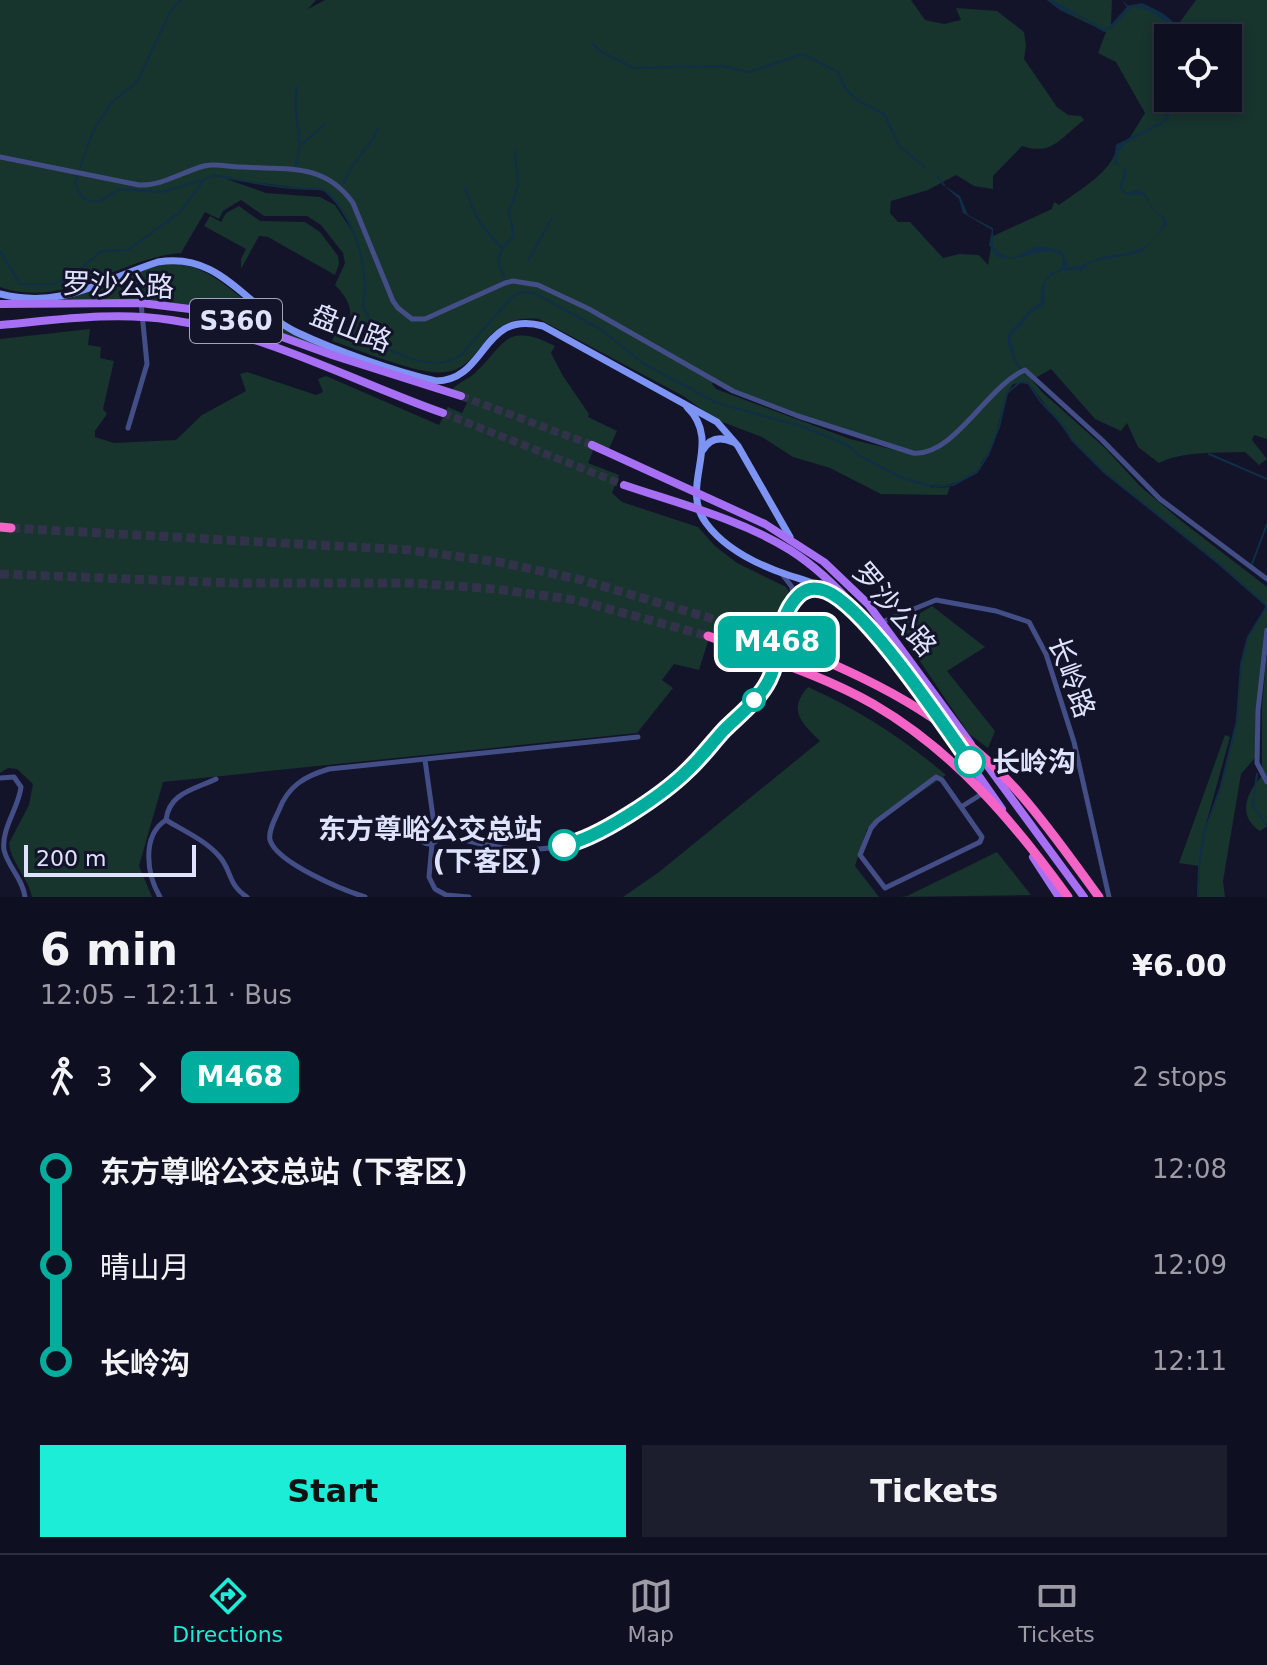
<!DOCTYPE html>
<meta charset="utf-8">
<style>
:root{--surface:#0e0f20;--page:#1c1d2d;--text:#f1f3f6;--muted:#9b9ca5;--line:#2e2f3e;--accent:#1bedd6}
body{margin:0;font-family:"DejaVu Sans","Noto Sans SC",sans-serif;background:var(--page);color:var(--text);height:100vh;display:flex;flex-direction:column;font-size:30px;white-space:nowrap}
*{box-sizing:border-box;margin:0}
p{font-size:26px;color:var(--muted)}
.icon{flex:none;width:44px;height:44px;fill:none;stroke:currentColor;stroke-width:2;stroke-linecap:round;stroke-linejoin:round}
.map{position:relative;height:897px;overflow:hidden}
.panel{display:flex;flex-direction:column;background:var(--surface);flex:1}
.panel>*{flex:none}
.badge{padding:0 16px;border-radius:12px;font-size:28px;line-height:52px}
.fabs{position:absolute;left:1154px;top:24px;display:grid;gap:16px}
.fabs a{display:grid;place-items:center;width:88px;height:88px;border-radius:0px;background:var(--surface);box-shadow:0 4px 12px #0003,0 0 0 2px var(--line);font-size:40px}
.scale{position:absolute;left:24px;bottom:20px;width:172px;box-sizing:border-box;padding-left:8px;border:4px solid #dfe2fc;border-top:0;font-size:22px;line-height:28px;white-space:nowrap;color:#dfe2fc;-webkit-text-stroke:6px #13142a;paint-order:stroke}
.map>.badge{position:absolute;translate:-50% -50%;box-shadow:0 0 0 4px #fff}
.legs{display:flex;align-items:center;gap:12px;height:88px;padding:0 40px;font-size:26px}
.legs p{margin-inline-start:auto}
.headline{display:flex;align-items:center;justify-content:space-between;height:136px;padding:0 40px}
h1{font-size:44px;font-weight:600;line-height:60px}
.action{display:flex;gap:16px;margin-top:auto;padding:16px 40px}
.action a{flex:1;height:92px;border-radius:0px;background:var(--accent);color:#111;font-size:32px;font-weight:600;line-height:92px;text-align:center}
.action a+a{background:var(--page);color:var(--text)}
ul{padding:0 40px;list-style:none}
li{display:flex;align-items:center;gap:28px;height:96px;font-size:30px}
li i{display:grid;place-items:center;width:12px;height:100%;margin:0 10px;background:currentColor}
li i::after{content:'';width:20px;height:20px;margin:-10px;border:6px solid;border-radius:50%;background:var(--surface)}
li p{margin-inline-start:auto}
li:first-child i{background:linear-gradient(#0000 50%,currentColor 0)}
li:last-child i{background:linear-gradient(currentColor 50%,#0000 0)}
.dock{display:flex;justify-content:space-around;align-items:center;height:112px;border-top:2px solid var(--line);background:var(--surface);font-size:22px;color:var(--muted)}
.dock a{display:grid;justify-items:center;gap:4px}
.dock .on{color:var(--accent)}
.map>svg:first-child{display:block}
.green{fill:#17342d;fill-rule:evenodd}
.water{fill:#102f47}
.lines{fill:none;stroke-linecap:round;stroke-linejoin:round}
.stream{stroke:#102f47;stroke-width:2}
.primary-tunnel{stroke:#32334a;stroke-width:8;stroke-dasharray:8 4;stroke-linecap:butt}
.highway-tunnel{stroke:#32334a;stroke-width:9;stroke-dasharray:9 4.5;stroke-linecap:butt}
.street{stroke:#424e85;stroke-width:5}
.secondary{stroke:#7e94f5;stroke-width:7}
.primary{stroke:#a66ff4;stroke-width:8}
.highway{stroke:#f364c6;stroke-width:9}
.line-1-casing{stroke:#fff;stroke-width:18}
.line-1{stroke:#01ad9c;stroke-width:12}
.stop-1-dot{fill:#fff;stroke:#01ad9c;stroke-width:4}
.labels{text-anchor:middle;stroke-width:6;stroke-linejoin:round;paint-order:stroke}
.shield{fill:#13142a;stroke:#a2a4bd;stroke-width:2}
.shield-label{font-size:26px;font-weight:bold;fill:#dfe2fc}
.street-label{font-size:28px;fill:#dfe2fc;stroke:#13142a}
.stop-label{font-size:28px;font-weight:bold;fill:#dfe2fc;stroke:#13142a;text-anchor:start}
</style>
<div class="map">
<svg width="1267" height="897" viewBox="0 0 1267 897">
<rect width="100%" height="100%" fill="#13142a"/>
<g class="green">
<path d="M0,0H316L308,9L325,0H911L925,20L944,24L961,20L956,8L997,11L1024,32L1026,46L1024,59L1057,107L1068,115L1081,116L1084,120C1060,138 1053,156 1022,146L993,176V189L974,186L956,175L928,190L891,201L890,213L898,222H910L943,258L959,254L979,255L988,265L993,236L1052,209L1054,202L1059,205C1079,190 1116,170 1117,144L1129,139L1145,113L1116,62L1098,53L1106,32L1060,10L1047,0H1112L1111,25L1127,7L1122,0L1128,6C1144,0 1166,14 1177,26L1196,0H1267V439L1254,435L1252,440L1267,459L1259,465L1245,452C1218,453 1183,451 1159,463L1138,447L1127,423L1121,431L1095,419L1051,369L1032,380L1042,392L1105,448L1140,486L1180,520L1267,587V624L1257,703L1255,758L1241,774L1223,881L1225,897H1197L1199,866L1179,863L1225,735L1230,737L1203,835L1220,788L1236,721L1241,663L1248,637L1267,606L1208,554L1106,475L1072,440L1028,382L1013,384L1009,390C998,414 999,443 981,463V468C962,483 945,489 922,484L933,488L950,487L947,495L881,494L830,468L793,457L762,437L717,420L683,396L539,319C480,313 485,367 446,372C419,376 360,350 332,341L335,334H342C357,316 350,300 335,285L345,263L343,253L321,225L307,216H264L241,200L223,211L219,219L205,212L181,253C118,258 66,310 0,287ZM1168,38H1228V98H1168ZM227,179L325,191L338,205L355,235L335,205L320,197L266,193ZM714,381L789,411L921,454L916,455L850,439L716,389L712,384Z"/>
<polygon points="239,206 260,221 305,222 320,232 338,256 339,264 335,275 268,237 259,236 241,269 241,259 246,249 204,226 210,216 221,222 226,213"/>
<path d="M169,263C211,265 230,291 262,314C279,327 298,335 318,344L316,347L195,307L68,299L147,269Z"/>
<path d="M90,329L88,345L101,347L100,358L114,361L103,409L107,414L95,431V437L114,443L176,440L202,415L246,391L240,374L247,372L316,395L323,392L318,379L326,376L439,425L448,407L462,413L468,401L450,393C455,383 466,381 475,373C506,343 506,321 555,346L551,353L563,376L589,414L588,417L617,431L607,453L594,448L588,463L619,475L612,493L622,502L698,527L715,546L737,563L786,587L791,595L787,616L777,638L741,623L733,642L710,635L699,670L674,664L662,680L673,688L637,733L163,782L139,866L152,897H32C28,877 11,863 9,843L29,805L33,784L17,769L8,768L0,773V339Z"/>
<polygon points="932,606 985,647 947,671 995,731 988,748 969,734 897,627"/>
<path d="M1267,653V826L1260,831C1237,816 1246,793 1262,776V705Z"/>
<path d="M808,687C859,710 904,739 946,775L867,829L855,866L879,897H623L659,872L820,741C802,723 787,711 808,687Z"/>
<polygon points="997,852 1031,895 901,897 907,896"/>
</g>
<g class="water">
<path d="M1047,0H1052L1105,29L1109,27L1127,7L1122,0L1128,6L1142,3C1158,11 1178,18 1180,38H1175C1171,22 1147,5 1131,8L1112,28L1104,32L1081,18L1060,10Z"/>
<path d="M1169,98V118C1153,135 1114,138 1117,164L1127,170L1122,189L1127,193L1138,190L1146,194L1151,207L1165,218L1167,224L1142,252L1092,262L1081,271C1067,267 1056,272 1045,281L1044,306L1033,311L1010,337L1017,362L1030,381C1018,369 1006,352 1008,334L1031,309L1041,302C1040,283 1045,274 1063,268L1062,255C1039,243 1020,266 996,256L989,245L992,230L963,213L959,199L942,184L960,196L968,215L993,228V247C1013,266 1016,254 1035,248C1043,246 1055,249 1062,251L1068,267C1082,267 1080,266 1091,261C1122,248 1148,262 1164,221L1142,194L1128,195L1121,191C1118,183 1125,177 1123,168L1114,164L1116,145L1164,120Z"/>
</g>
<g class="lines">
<g class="stream">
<path d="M181,0L170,12L137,82L111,103L93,131L75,182L81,196C99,209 104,197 120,189L162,192L203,180"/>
<polyline points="592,44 605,54 634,68 722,66 749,72 803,54 838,72 845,88 857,100 884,114 900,147 925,167"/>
<polyline points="302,144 325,124"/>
<path d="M295,167C306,141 291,114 297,87"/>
<polyline points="937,176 944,185"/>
<path d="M344,183C351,161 368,151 378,129"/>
<path d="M465,188C475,218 480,224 501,247"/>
<path d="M0,251L20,284H54L70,277L102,251L128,250L180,212L204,180L213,175C249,182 285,190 323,189C351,213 362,247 365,283C366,291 362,299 364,307C368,321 376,334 382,347C409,358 433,371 460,356L513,296L522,292L534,293L600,329L646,365L717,403L804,427L849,446L860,456L900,477L934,487L953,485L977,472L988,455L999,427L1007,393L1020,382L1028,383L1041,402L1064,426L1072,440L1104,472L1218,563L1267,606L1248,637L1241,664L1237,721L1221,786L1204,833L1199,866L1198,897"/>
<polyline points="528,261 552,218"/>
<polyline points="505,280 498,261 502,248 514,236 509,213 518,185 515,151"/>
<polyline points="1209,454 1267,479"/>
<polyline points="1252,564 1267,524"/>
<polyline points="1257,774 1253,805 1267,826"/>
</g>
<g class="primary-tunnel">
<polyline points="461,396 592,445"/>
<polyline points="443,413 624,485"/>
</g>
<g class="highway-tunnel">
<polyline points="11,528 409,550 499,562 582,580 740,627"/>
<polyline points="0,574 235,583 413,583 495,589 576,600 708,636"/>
</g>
<g class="street">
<path d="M0,157L139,185C162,186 182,172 204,166C216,163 229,167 241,167C286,170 324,162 353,203L393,301L398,308L412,319H425L505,283L513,281L538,285L589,309L733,391L798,416L913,453C954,457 987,386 1025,370L1102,440L1160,499L1267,579"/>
<polyline points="128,428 147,364 141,303"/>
<polyline points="782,574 792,587 793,600"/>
<polyline points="882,622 936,600 996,611 1029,622 1046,654 1074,742 1109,897"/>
<polyline points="1267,630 1258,710 1257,763 1267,782"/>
<polyline points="425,760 434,824"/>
<path d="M0,778L14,777L21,787C19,807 1,829 4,850C8,867 23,879 25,897"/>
<polyline points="961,807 982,837 980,842 885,888 860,855 871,828 877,821 936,777 942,780 961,807 985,792"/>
<path d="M166,820C169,793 193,790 216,779"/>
<circle cx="429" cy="834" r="10"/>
<path d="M440,834C476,843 511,853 549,848C627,838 714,747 763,690C785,660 771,615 805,591L823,590"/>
<polyline points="432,844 429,877 435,889 446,895 469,897"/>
<path d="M160,897C147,875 141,836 166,820C184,831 205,840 219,856C232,870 227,884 247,897"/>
<path d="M365,897C343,890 277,863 270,840C268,831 275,819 279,810C288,786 305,776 329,769L638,737"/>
</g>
<g class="secondary">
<path d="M0,294C63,310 101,280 158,262C220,251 246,307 296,332C334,350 395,372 436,381C487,381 481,309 543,326L717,422L738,446L790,537"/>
<path d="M687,407C724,443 678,485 706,523C725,549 758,565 788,575C800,579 813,582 823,588C835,595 847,605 857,615"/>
<path d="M703,450C710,438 720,436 733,442"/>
</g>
<g class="primary">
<polyline points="0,304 141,303 190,309 244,323 332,355 461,396"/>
<path d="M0,325C56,320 115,311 171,320C268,334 352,381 443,413"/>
<polyline points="592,445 765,524 824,562 868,604 971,744"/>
<path d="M624,485C680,504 740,519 790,550C854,591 895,661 940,721"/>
<polyline points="948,732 1002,809"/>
<polyline points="984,761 1084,897"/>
<polyline points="1033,857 1059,897"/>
</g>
<g class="highway">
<polyline points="0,527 11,528"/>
<path d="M740,627C844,665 948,710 1021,795C1049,827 1074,863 1099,897"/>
<path d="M708,636C763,657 822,675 873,704C954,751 1014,822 1068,897"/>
</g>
</g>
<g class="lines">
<defs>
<path id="line-1" d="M564,845C597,839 663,795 688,770C701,758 712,743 724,730C739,715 759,700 769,680C783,653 775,619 798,596C806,588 816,587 826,591C866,607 943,724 970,762"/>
</defs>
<use href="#line-1" class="line-1-casing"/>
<use href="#line-1" class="line-1"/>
</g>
<g class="stop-1-dot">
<circle cx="754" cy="700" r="10"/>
<circle cx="970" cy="762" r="14"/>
<circle cx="564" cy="845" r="14"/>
</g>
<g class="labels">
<rect class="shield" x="190" y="299" width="92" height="44" rx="6"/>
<g class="shield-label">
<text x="236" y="330">S360</text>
</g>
<g class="street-label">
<text transform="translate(118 285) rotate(2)" y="10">罗沙公路</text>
<text transform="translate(351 328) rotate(21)" y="10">盘山路</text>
<text transform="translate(895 609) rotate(50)" y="10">罗沙公路</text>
<text transform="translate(1072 677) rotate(70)" y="10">长岭路</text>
</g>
<g class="stop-label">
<text x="992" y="772">长岭沟</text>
<text x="542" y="839" text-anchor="end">东方尊峪公交总站<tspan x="542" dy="32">(下客区)</tspan></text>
</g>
</g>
</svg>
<div class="fabs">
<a><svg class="icon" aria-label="locate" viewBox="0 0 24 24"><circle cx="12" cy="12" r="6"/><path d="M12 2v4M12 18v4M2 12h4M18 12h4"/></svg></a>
</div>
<div class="scale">200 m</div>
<b class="badge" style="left:777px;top:642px;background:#01ad9c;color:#fff">M468</b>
</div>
<section class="panel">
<div class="headline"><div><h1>6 min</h1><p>12:05 – 12:11 · Bus</p></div><b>¥6.00</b></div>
<div class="legs"><svg class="icon" aria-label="walk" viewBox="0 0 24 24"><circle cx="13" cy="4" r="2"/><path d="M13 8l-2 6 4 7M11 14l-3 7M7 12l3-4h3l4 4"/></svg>3<svg class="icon" aria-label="forward" viewBox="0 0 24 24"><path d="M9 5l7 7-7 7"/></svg><b class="badge" style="background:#01ad9c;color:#fff">M468</b><p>2 stops</p></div>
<ul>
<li><i style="color:#01ad9c"></i><b>东方尊峪公交总站 (下客区)</b><p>12:08</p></li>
<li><i style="color:#01ad9c"></i><span>晴山月</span><p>12:09</p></li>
<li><i style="color:#01ad9c"></i><b>长岭沟</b><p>12:11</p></li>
</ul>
<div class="action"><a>Start</a><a>Tickets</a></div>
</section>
<nav class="dock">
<a class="on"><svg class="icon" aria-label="directions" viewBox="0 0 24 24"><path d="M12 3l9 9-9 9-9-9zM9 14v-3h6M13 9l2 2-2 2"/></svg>Directions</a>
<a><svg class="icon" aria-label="map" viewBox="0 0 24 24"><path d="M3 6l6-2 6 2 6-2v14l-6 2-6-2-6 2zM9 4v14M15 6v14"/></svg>Map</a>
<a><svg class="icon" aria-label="tickets" viewBox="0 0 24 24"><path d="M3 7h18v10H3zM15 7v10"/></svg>Tickets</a>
</nav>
